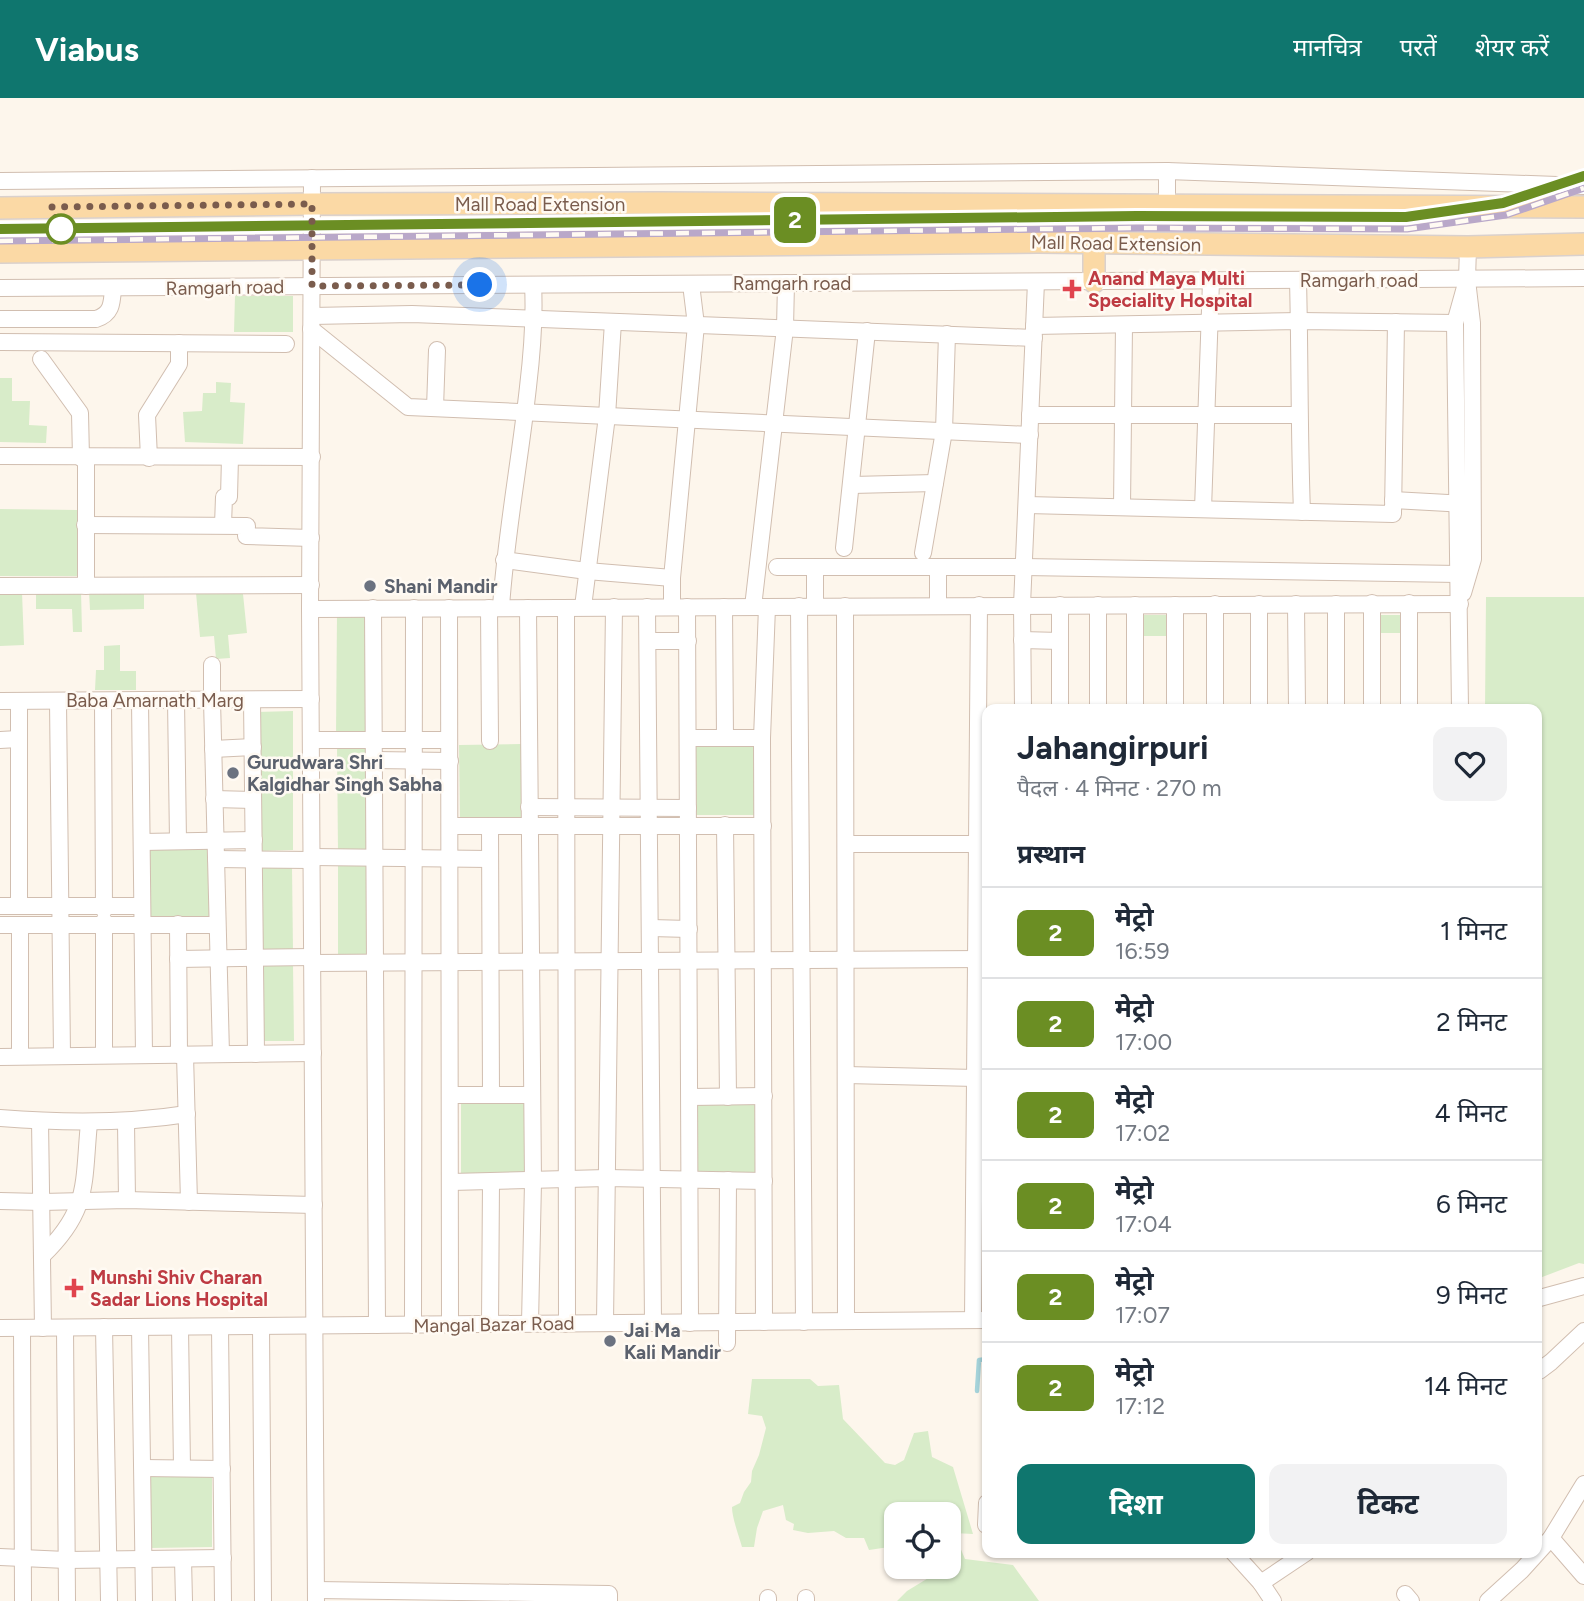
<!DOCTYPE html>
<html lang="hi">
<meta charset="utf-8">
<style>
:root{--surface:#fff;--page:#f2f2f3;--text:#1f2937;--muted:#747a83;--line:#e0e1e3;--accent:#0f766e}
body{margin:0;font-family:Figtree,"Noto Sans Devanagari",sans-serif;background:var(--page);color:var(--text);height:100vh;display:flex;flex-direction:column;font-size:26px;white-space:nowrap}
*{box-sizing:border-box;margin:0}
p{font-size:23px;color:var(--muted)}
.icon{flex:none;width:38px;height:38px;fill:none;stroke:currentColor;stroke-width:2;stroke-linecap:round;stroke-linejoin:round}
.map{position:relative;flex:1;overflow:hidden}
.panel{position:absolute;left:982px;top:606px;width:560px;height:854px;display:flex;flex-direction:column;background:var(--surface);border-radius:14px;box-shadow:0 2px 5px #0004}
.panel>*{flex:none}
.badge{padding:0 14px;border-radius:10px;font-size:24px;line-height:46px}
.tools{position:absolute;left:884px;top:1404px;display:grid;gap:14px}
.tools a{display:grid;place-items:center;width:77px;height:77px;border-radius:14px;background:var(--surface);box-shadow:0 2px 5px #0004;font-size:35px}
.you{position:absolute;width:35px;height:35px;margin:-18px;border:5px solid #fff;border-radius:50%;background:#1a73e8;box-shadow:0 0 0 10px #1a73e833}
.map>.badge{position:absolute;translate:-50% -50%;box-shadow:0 0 0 4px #fff}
h2{padding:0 35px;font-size:26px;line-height:63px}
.round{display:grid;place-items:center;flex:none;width:74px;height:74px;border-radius:14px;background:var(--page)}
.head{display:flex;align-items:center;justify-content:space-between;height:119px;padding:0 35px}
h1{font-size:33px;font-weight:700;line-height:52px}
.action{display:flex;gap:14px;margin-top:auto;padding:14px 35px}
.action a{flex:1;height:80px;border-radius:14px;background:var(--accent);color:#fff;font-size:28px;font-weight:700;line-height:80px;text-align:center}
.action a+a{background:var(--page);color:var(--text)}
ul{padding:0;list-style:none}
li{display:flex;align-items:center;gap:21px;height:91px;padding:0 35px;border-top:2px solid var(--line)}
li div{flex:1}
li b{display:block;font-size:26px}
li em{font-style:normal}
li .badge{min-width:77px;font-weight:700;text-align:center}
header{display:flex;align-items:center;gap:42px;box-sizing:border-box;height:98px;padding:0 35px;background:var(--accent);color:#fff}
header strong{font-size:33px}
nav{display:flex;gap:38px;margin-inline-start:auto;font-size:24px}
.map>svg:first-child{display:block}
.green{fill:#d8ecc9}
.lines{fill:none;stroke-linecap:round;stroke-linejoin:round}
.stream{stroke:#a5d3da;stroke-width:4.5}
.minor-casing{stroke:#d1beb0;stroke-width:18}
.major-casing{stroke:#dad1cd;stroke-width:24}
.minor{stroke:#fff;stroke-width:16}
.major{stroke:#fbd9a5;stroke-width:21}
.rail-casing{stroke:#b9a8c9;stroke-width:7}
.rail{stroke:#fffaf3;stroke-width:4.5;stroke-dasharray:13;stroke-linecap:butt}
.line-casing{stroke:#fff;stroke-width:16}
.line{stroke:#6b8e23;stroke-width:10}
.walk{stroke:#7a5c4d;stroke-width:7;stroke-dasharray:0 12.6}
.stop-dot{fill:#fff;stroke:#6b8e23;stroke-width:3.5}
.health-dot{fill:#e0444e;stroke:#fffaf3;stroke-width:2.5}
.worship-dot{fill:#6b7280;stroke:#fffaf3;stroke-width:2.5}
.labels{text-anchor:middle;stroke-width:5;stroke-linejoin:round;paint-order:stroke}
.street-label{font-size:19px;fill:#7a5c4d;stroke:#fffaf3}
.health-label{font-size:19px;font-weight:bold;fill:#be3a42;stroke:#fffaf3;text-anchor:start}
.worship-label{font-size:19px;font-weight:bold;fill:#5b616d;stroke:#fffaf3;text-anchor:start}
</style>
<header>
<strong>Viabus</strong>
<nav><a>मानचित्र</a><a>परतें</a><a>शेयर करें</a></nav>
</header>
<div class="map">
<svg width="1584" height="1503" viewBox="0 0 1584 1503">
<rect width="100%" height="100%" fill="#fdf6ec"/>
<g class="green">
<polygon points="235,198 293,198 293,234 234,234"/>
<polygon points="0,280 12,280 12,303 30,303 29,327 47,328 46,345 0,344"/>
<polygon points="216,284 231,285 230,304 245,305 243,346 185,344 183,314 202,313 203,295 216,295"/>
<polygon points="0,411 78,412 77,478 0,478"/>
<polygon points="144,492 144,511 90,512 89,493"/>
<polygon points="81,493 82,534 73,534 72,511 36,511 36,494"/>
<polygon points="22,494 24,547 0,548 0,495"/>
<polygon points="196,495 243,496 247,535 228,537 230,560 216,561 214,538 200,539"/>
<polygon points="1486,499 1584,499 1584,1166 1579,1165 1537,1181 1536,611 1485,611"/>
<polygon points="337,515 368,515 368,638 336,638"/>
<rect x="1139" y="517" width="28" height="21"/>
<rect x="1375" y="517" width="28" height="18"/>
<polygon points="120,547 120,573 136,573 136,592 95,592 96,572 104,572 104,548"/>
<polygon points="293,613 293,752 258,753 257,614"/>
<polygon points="757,644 758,717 695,717 694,645"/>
<polygon points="337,646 369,646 369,754 338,754"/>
<polygon points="521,646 522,723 460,724 459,647"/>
<polygon points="149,750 212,750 212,822 150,822"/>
<rect x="338" y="762" width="32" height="98"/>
<polygon points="259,768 292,768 293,854 260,855"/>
<polygon points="261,866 293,866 294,943 262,943"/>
<polygon points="758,1002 758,1074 696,1075 695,1003"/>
<polygon points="524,1003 524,1075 461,1076 461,1004"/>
<path d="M752,1281H810L818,1288L839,1287L843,1321L885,1365L895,1367L904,1362L914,1335L928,1333L932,1359L953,1369L973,1436L954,1435L965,1461L1013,1467L1039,1503H897L907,1493L948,1468V1416H896V1448L869,1452L864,1440H846L834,1433L808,1435L793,1432L794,1426L786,1422L783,1407L763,1413L757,1430L754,1449H742C739,1438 732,1420 732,1409L740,1405L744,1394L751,1384L752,1373L759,1357L766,1330L762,1318L748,1316Z"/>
<polygon points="212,1377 212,1449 150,1450 149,1378"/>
</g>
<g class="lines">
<polyline class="stream" points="977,1293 979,1262 987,1261"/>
<defs>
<g id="minor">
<polyline points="1167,73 1167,107"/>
<polyline points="312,80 310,511 316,1503"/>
<polyline points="0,83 1167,73 1584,88"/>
<path d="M1298,182C1300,259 1299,336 1302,414"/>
<polyline points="0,190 1584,180"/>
<polyline points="312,218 412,216 1034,240"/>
<path d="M0,221H96C112,216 112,205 113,190"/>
<polyline points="1034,228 1300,223 1455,225"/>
<polyline points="311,231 408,309 1030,337"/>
<polyline points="0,244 286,246"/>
<polyline points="41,261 80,315 81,360"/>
<polyline points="435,310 437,252"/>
<polyline points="1030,317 1298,317"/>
<polyline points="0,358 312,359"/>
<polyline points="86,360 86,488"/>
<polyline points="149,360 147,317 179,266 179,245"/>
<polyline points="852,387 935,385"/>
<polyline points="1393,402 1466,406"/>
<polyline points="1027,407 1393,416 1396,224"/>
<polyline points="1122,409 1124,227"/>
<polyline points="1203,411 1211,183"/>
<polyline points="85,427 247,428 246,438 311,440"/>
<polyline points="223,427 224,399 229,399 230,359"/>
<polyline points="844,450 867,233"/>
<polyline points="923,455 944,333 947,236"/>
<polyline points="504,462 587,473 672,480"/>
<polyline points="777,469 1024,469 1458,476"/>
<polyline points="938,469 938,508"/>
<polyline points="0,488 311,487"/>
<polyline points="1463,495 1473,461 1472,225 1467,182 1468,149"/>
<polyline points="1372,505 1372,611"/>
<polyline points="1409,505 1409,611"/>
<polyline points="1215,506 1215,611"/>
<polyline points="1296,506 1297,611"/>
<polyline points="1336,506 1336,611"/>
<polyline points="1135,507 1135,611"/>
<polyline points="799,508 804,1224"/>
<polyline points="815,508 815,469"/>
<polyline points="845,508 846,1223"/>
<path d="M501,509C506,435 520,363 528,289C532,255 535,222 533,187"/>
<polyline points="583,509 607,318 613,224"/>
<polyline points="647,509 653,1225"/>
<polyline points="672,509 672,480 696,227 691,186"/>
<polyline points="687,509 690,1225"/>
<polyline points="724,509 725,640"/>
<polyline points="753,509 785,230 786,185"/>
<polyline points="373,510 377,1227"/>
<polyline points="449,510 450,1227"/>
<polyline points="489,510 490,643"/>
<polyline points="528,510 533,1084 530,1225"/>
<polyline points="566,510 567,1226"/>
<polyline points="310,511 1460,506"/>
<polyline points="1022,542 1060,543"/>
<polyline points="648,543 688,543"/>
<polyline points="212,567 212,593"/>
<polyline points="140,602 144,957"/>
<polyline points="176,602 178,743"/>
<polyline points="212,602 221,956"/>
<polyline points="252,602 256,956"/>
<polyline points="0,603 311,601"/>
<polyline points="19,603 19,808"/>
<polyline points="58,603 62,958"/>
<polyline points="103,603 104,812"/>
<polyline points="1023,611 1022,507 1036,184"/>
<polyline points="1060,611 1060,507"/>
<polyline points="1098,611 1098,507"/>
<polyline points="1175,611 1175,507"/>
<polyline points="1259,611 1259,506"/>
<polyline points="1460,611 1455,225 1467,182"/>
<polyline points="688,640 762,640"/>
<polyline points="0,642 18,641"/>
<polyline points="311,642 449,642"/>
<polyline points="213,651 253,649"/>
<polyline points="374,662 450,663"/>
<polyline points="214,701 253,702"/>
<polyline points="529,709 688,710"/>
<polyline points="725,727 728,999"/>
<polyline points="450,728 763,728"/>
<polyline points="490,728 491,997"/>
<polyline points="142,744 254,742"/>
<polyline points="846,746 977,746"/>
<polyline points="312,759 490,761"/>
<polyline points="216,761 312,762"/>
<polyline points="0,808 142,808"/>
<polyline points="104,823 104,957"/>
<polyline points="178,826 179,957"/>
<polyline points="0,827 217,827"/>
<polyline points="20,827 20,958"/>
<polyline points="651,830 689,831"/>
<polyline points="178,861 312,859"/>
<polyline points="312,865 985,861"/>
<polyline points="185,957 189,1104"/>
<polyline points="0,959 313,955"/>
<polyline points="846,977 976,980"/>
<polyline points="451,997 532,997"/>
<polyline points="690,999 764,998"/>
<path d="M0,1020C63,1025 124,1026 187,1016"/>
<polyline points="40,1023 43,1230"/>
<polyline points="126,1024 127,1102"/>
<polyline points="451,1084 607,1080 764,1083"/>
<polyline points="0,1103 42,1104 127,1102 314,1107"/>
<path d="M42,1158C90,1112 83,1086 89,1025"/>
<polyline points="1536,1201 1584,1188"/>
<polyline points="973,1222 979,507"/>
<polyline points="764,1224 762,640 767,509"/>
<polyline points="605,1225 614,509"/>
<polyline points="490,1226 491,1084"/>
<polyline points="413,1227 414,510"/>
<polyline points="261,1228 263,1503"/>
<polyline points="104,1229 109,1503"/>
<polyline points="140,1229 144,1503"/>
<polyline points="180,1229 182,1370"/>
<polyline points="220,1229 223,1503"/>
<polyline points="0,1230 987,1222"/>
<polyline points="22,1230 23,1503"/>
<polyline points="65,1230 67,1503"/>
<polyline points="727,1245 728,1082"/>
<polyline points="1536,1270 1539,1273 1551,1264 1584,1233"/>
<polyline points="143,1370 222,1371"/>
<polyline points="986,1427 987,1405"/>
<polyline points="1551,1440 1584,1478"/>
<polyline points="1233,1454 1261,1485 1273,1503"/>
<polyline points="0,1459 66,1462 223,1460"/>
<polyline points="183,1461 184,1503"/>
<polyline points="1261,1485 1307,1454"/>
<polyline points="316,1492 609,1496 609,1503"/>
<polyline points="1405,1496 1411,1503"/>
<polyline points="768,1500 768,1503"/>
<polyline points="806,1500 806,1503"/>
<polyline points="1488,1503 1522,1472 1551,1440 1584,1386"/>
</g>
<g id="major">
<polyline points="0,110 312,106 658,105 1584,109"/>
<polyline points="1094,145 1094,184"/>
<polyline points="0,154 1038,144 1468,149 1584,146"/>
</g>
</defs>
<use href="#minor" class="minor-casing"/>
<use href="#major" class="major-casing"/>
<use href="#minor" class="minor"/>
<use href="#major" class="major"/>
<defs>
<g id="rail">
<polyline points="0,131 1137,118 1406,119 1503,105 1584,78"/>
<polyline points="0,143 1137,130 1407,131 1506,117 1584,90"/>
</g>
</defs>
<use href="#rail" class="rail-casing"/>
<use href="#rail" class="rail"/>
</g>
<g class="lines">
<defs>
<polyline id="line" points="0,131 1137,118 1406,119 1503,105 1584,78"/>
</defs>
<use href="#line" class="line-casing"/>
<use href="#line" class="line"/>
<polyline class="walk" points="61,131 51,109 312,106 312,188 480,187"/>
</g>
<circle class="stop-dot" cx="61" cy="131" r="14"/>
<g class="health-dot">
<path d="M1068.5 180.5h7v7h7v7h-7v7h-7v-7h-7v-7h7z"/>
<path d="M70.5 1179.5h7v7h7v7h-7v7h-7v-7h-7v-7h7z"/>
</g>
<g class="worship-dot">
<circle cx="370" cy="488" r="7"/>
<circle cx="233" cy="675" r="7"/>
<circle cx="610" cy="1243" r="7"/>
</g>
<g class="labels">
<g class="street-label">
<text x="540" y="113">Mall Road Extension</text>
<text transform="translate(1116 145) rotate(1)" y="7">Mall Road Extension</text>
<text x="1359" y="189">Ramgarh road</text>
<text x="792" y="192">Ramgarh road</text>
<text transform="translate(225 189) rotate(-1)" y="7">Ramgarh road</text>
<text x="155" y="609">Baba Amarnath Marg</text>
<text transform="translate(494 1226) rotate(-1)" y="7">Mangal Bazar Road</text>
</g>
<g class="health-label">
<text x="1088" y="187">Anand Maya Multi<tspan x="1088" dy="22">Speciality Hospital</tspan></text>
<text x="90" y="1186">Munshi Shiv Charan<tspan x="90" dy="22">Sadar Lions Hospital</tspan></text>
</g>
<g class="worship-label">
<text x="384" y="495">Shani Mandir</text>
<text x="247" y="671">Gurudwara Shri<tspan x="247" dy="22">Kalgidhar Singh Sabha</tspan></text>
<text x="624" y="1239">Jai Ma<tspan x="624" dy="22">Kali Mandir</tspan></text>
</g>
</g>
</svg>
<div class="tools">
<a><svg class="icon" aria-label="locate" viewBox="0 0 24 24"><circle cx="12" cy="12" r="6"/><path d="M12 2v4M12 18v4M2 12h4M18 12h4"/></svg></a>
</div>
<div class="you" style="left:480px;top:187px"></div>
<b class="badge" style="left:795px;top:122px;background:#6b8e23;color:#fff">2</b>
<section class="panel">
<div class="head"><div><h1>Jahangirpuri</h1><p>पैदल · 4 मिनट · 270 m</p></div><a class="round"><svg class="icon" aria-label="heart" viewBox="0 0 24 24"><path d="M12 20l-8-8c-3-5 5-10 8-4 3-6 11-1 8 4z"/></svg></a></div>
<h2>प्रस्थान</h2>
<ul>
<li><span class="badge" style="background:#6b8e23;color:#fff">2</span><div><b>मेट्रो</b><p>16:59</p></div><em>1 मिनट</em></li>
<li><span class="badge" style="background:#6b8e23;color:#fff">2</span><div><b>मेट्रो</b><p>17:00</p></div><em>2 मिनट</em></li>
<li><span class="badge" style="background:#6b8e23;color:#fff">2</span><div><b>मेट्रो</b><p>17:02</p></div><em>4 मिनट</em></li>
<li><span class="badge" style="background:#6b8e23;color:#fff">2</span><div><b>मेट्रो</b><p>17:04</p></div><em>6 मिनट</em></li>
<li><span class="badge" style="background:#6b8e23;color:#fff">2</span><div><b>मेट्रो</b><p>17:07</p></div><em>9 मिनट</em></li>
<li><span class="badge" style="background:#6b8e23;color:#fff">2</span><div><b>मेट्रो</b><p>17:12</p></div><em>14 मिनट</em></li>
</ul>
<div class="action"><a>दिशा</a><a>टिकट</a></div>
</section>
</div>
